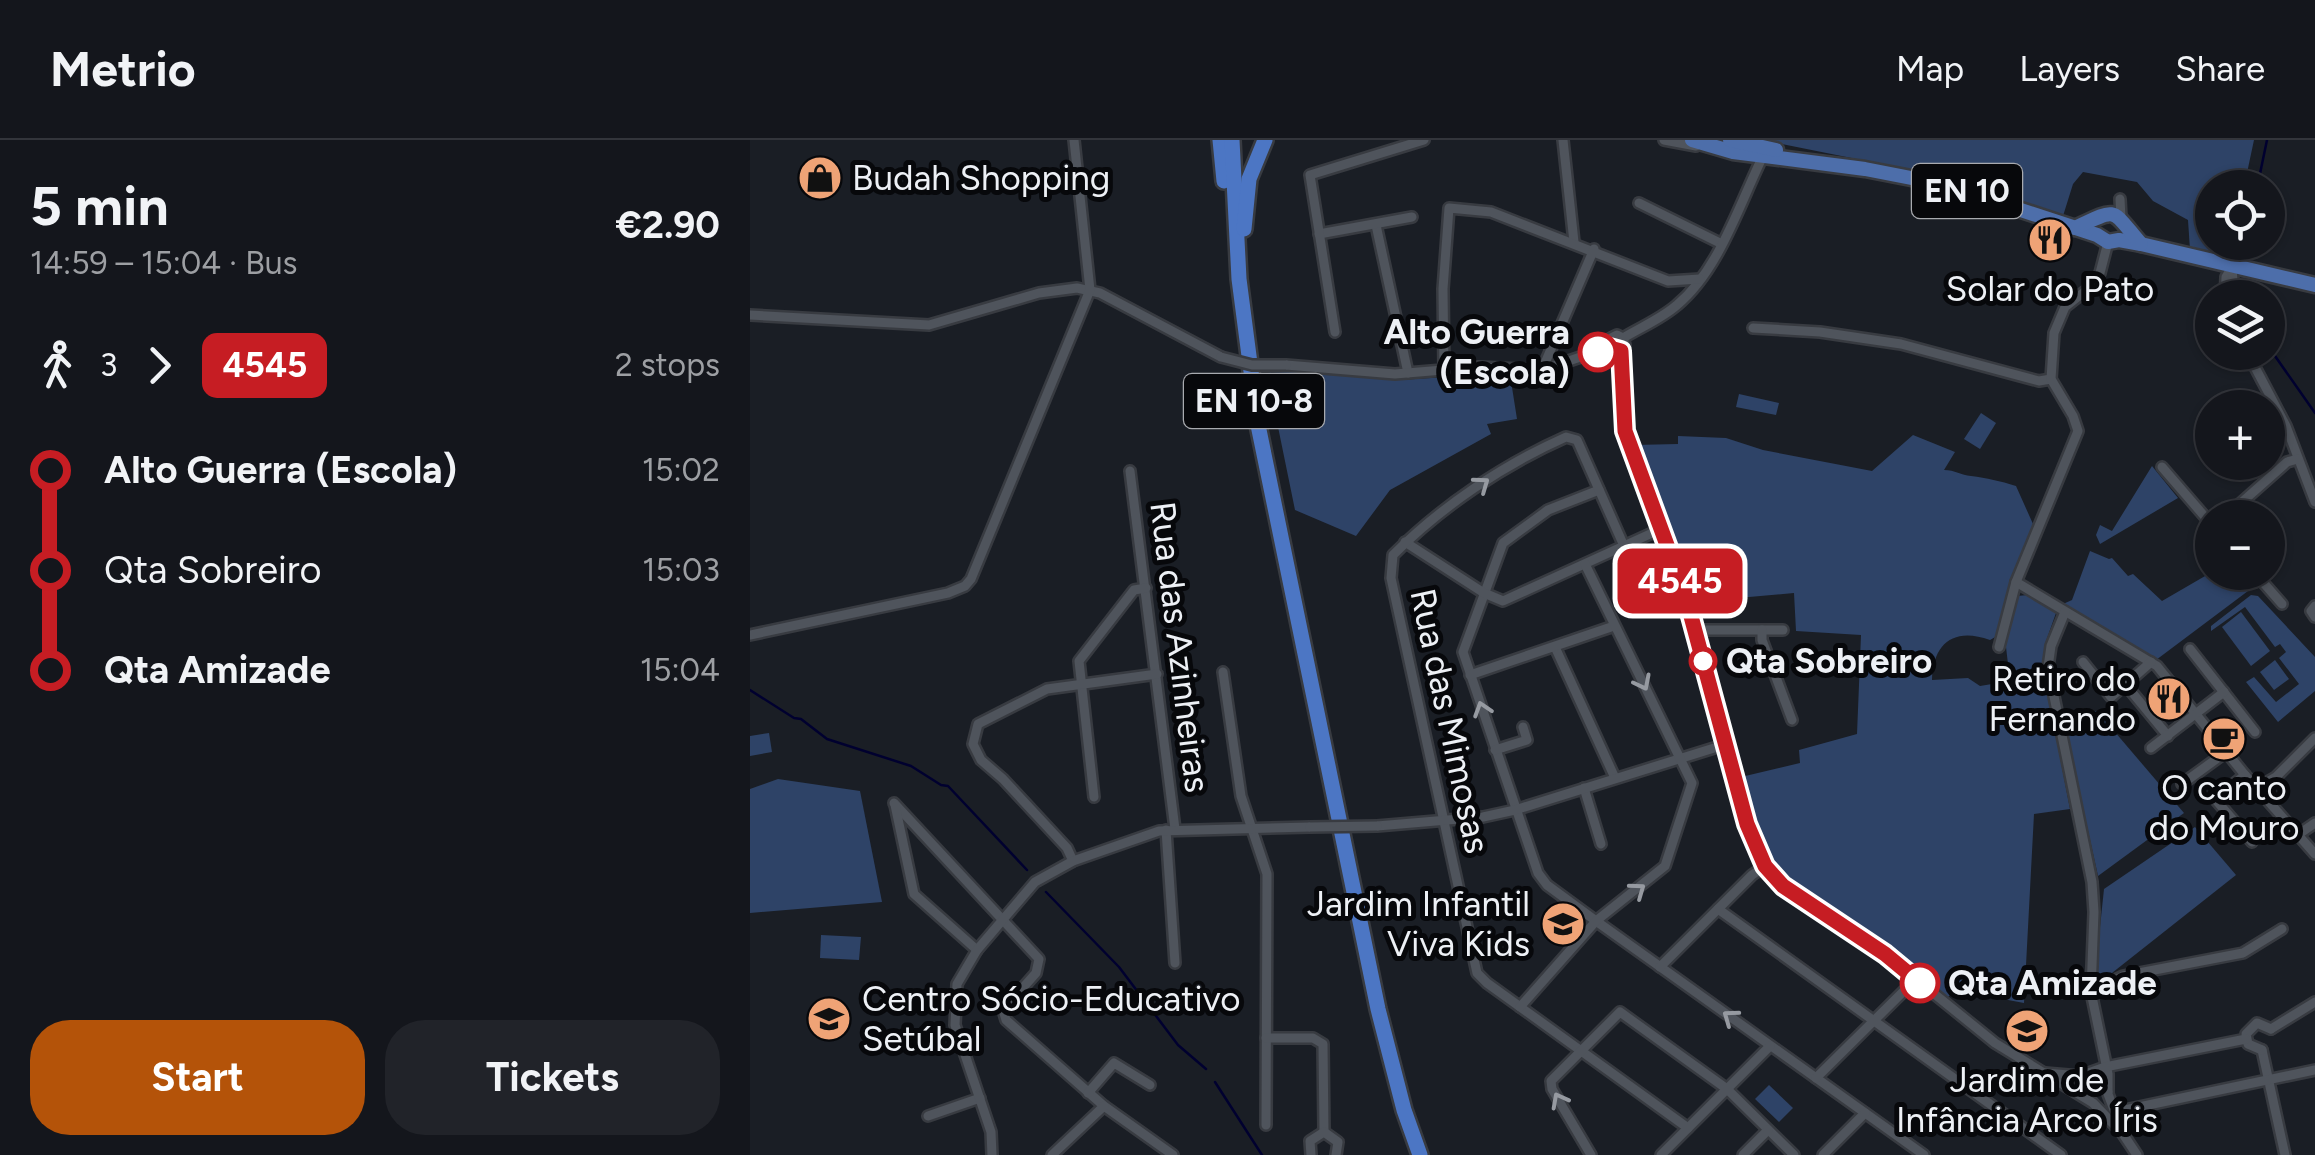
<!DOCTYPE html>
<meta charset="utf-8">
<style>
:root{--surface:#14161c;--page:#212329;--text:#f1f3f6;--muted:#9d9fa3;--line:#33353b;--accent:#b45309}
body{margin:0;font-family:Figtree,sans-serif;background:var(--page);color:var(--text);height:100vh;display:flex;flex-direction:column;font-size:38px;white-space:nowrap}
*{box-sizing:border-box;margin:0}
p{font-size:32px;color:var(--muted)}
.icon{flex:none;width:55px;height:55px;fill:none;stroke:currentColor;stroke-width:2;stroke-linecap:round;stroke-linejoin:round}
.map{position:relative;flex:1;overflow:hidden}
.side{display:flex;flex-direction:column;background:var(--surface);width:750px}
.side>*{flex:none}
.badge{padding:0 20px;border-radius:15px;font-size:35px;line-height:65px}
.buttons{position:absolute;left:1445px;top:30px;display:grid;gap:20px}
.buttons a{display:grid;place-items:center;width:90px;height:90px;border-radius:50%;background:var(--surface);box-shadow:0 2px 8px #0004,0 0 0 2px var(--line);font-size:50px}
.map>.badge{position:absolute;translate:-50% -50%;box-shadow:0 0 0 5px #fff}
.legs{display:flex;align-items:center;gap:15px;height:110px;padding:0 30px;font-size:32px}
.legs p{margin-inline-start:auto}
.overview{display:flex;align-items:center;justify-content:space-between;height:170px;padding:0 30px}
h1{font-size:55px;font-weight:700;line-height:75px}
.primary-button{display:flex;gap:20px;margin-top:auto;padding:20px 30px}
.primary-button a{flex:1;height:115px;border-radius:40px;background:var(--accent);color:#fff;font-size:40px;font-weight:700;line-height:115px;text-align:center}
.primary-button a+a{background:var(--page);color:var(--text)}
ul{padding:0 30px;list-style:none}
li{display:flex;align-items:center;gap:35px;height:100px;font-size:38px}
li i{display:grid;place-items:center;width:15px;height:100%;margin:0 12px;background:currentColor}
li i::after{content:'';width:25px;height:25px;margin:-12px;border:8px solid;border-radius:50%;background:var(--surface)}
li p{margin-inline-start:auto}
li:first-child i{background:linear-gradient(#0000 50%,currentColor 0)}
li:last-child i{background:linear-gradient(currentColor 50%,#0000 0)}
header{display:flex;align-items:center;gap:60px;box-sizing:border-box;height:140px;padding:0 50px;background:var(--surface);border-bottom:2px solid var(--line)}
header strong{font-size:48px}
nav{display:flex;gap:55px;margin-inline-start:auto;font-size:35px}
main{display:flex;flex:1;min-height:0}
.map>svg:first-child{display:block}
.green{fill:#2e4367}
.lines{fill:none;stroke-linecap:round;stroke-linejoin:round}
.stream{stroke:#00002f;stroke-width:2.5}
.minor-casing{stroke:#383b41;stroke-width:14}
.primary-casing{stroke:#383b41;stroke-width:19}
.trunk-casing{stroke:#383b41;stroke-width:20}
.minor{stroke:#4f545c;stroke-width:9}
.primary{stroke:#4d6eaa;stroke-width:14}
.trunk{stroke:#4c76c4;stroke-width:15}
.minor-bridge-casing{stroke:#383b41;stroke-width:14;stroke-linecap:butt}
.minor-bridge{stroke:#4f545c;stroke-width:9}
.oneway{stroke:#969aa1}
.line-1-casing{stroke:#fff;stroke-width:22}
.line-1{stroke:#c61d23;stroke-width:15}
.stop-1-dot{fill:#fff;stroke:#c61d23;stroke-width:5}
.labels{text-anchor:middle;stroke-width:10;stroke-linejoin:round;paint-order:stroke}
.shield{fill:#07080b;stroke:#a8aaaf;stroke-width:2.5}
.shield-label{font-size:32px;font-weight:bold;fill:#edf0f5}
.poi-label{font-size:35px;fill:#edf0f5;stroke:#07080b}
.stop-label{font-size:35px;font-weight:bold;fill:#edf0f5;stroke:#07080b;text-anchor:start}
.street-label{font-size:35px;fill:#edf0f5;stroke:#07080b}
</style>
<header>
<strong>Metrio</strong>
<nav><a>Map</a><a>Layers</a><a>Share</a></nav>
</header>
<main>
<section class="side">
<div class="overview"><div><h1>5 min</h1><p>14:59 – 15:04 · Bus</p></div><b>€2.90</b></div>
<div class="legs"><svg class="icon" aria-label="walk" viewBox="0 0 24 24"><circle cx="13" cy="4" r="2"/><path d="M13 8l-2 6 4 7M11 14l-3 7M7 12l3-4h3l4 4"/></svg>3<svg class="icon" aria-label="forward" viewBox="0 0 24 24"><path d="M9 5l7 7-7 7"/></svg><b class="badge" style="background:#c61d23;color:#fff">4545</b><p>2 stops</p></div>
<ul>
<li><i style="color:#c61d23"></i><b>Alto Guerra (Escola)</b><p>15:02</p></li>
<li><i style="color:#c61d23"></i><span>Qta Sobreiro</span><p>15:03</p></li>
<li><i style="color:#c61d23"></i><b>Qta Amizade</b><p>15:04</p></li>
</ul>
<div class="primary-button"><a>Start</a><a>Tickets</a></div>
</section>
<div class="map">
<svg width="1565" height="1015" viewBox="0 0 1565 1015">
<rect width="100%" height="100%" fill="#1a1e25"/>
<g class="green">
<polygon points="1012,0 1504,0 1494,47 1462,48 1462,102 1490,103 1493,119 1440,110 1438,80 1403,61 1387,42 1333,32 1323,44 1313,76 1191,36"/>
<polygon points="551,232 649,240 729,235 731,244 761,241 767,279 737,284 741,294 640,350 606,396 545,370 517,233"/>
<polygon points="989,254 1029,263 1026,275 986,267"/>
<polygon points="1231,273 1246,283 1230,309 1214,299"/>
<path d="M1163,295L1205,312L1194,330C1205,330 1211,335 1221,336C1237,338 1250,341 1266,346L1283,384L1262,436L1247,496L1240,500C1205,487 1183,502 1182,540L1218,538L1230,546L1260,541L1256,507L1253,506L1267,456L1278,455L1306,473L1295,504L1293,529L1320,669L1284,674L1274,863L1205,850L1197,858L1095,782L1040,747L1022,727L1007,701L991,637L1050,623L1049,610L1107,594L1111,495L1046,491L1044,453L943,462L917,385L884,305L928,304V296L976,298L1013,310L1122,331Z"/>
<polygon points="1402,326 1428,358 1350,404 1346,395 1350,385 1362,391"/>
<polygon points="1340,411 1359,419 1362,418 1378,436 1383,434 1412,461 1462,432 1490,433 1502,448 1406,520 1313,464 1322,460"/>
<polygon points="1501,455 1508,456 1565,517 1565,551 1528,582 1496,542 1504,537 1526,562 1549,544 1529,518 1536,512 1530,504 1525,507 1495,467 1461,491 1461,486"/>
<polygon points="1491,472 1520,511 1501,526 1472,487"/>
<polygon points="1525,520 1539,539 1524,550 1510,532"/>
<polygon points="1347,571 1434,673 1348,736 1313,578"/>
<polygon points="19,593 22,612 0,616 0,596"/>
<polygon points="28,639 110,651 132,762 0,773 0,649"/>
<polygon points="1445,687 1486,735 1348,844 1344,844 1354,749"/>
<polygon points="71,795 111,797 109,820 70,818"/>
<polygon points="1019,945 1043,968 1029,982 1005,959"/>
</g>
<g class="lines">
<g class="stream">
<polyline points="1507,48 1517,0"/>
<polyline points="1499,102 1501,122"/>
<polyline points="1499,140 1499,158"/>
<polyline points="1518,206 1565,273"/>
<polyline points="0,550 44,578 51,579 77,599 161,626 191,645 198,646 277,730"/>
<polyline points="296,752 369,827 428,905 456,929"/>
<polyline points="465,942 512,1015"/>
</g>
<defs>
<g id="minor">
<polyline points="813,0 824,102"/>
<polyline points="914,0 946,6"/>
<polyline points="1370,59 1371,78"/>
<polyline points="889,63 970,103"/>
<polyline points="626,85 658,233"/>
<polyline points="569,94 662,77"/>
<polyline points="1475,158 1476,137 1482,127"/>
<polyline points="1479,158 1483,141 1482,127"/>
<polyline points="0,175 179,185 289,153 327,148 350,153 471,217"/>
<polyline points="1003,188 1070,192 1151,204 1289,241 1301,239"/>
<polyline points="585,192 560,35 674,0"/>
<polyline points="873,198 875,205 871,211 875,291 935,454 997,684 1015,726 1033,746 1135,814 1245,903 1343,963 1373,994 1387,1015"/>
<path d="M860,207L861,198L867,195L873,198C891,187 911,179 927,165C969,130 989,65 1013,16"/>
<polyline points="1497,212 1536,286 1565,362"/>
<polyline points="536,225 645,234 729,227 792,230 860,207"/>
<polyline points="694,230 693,149 699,68 741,72 918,141 950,139"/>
<polyline points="792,230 844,109"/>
<polyline points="1412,327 1462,385"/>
<polyline points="380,331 425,689"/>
<polyline points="849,350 798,370 753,403 713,512 788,733 797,745 846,781 1174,1015"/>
<polyline points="1474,378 1537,322 1548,319"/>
<polyline points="655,402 734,453 753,461 911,389"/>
<path d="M874,406L827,300L816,297C753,325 692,366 643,415L641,438L727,833L737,843L938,988"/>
<polyline points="1504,432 1532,464"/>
<polyline points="1266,442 1407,526 1495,635 1565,714"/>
<polyline points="1565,466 1561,471 1565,477"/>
<polyline points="1315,472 1301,506 1298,527 1342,742 1344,772 1341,852 1358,934 1358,954 1372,991"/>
<polyline points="943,490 1033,490"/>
<polyline points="1012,490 1012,500 1042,580"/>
<polyline points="0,495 198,453 215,446 221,439 340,150 324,0"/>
<polyline points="805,507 865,638"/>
<polyline points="1249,507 1266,442 1328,291 1323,276 1301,239 1304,193 1315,167 1343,145 1350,133 1358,102"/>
<polyline points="1440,509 1505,592"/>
<polyline points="1333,522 1361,557 1401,522"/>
<polyline points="473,532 491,656 517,734 516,985"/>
<polyline points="720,535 864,486"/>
<polyline points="1376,545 1418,596"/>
<polyline points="1401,608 1474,552"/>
<polyline points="745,610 777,600 773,587"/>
<polyline points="1495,635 1465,659 1502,702"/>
<polyline points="1432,644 1476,612"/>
<polyline points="834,648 851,704"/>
<polyline points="1507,648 1526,637 1565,598"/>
<polyline points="344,657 329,521 384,450 396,448"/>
<polyline points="144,663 289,819 286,833 253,870 256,880 354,966 423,1015"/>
<polyline points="145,665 164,754 227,810"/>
<polyline points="627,686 733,677 765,670 977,604"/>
<polyline points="416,690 425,823"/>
<polyline points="1549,694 1565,683"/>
<polyline points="323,721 317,708 253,639 231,620 223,604 228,584 297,549 407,534"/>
<polyline points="968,769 1311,1015"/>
<polyline points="910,827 1002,735 1015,726"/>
<polyline points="1341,852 1373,836 1493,813 1532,789"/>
<polyline points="770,867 846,781 915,726 942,643 835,424"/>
<polyline points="1521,889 1565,862"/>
<polyline points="516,898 563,898 573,904 574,992"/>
<polyline points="1512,910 1535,1015"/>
<polyline points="1512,910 1498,904 1496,894 1507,883 1521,889"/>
<polyline points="1295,933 1342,937 1358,952"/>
<polyline points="1330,936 1355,927 1496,899"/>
<polyline points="1066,938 1166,839"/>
<polyline points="338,953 364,923 400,945"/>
<polyline points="1365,972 1565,930"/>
<polyline points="178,976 230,958"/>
<polyline points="242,1015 241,992 205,885 207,844 227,810 285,742 323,721 409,691 560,687"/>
<polyline points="302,1015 354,966"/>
<polyline points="561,1015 560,1001 574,992 588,1002 586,1015"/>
<polyline points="841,1015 802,949 801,941 870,872 977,949 1044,1015"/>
<polyline points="911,1015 1020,906"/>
<polyline points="993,1015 1018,990"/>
<polyline points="1073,1015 1115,973"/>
</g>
<g id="primary">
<polyline points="942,0 983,12 1115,29 1192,44 1347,95 1358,102 1369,100 1391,104 1565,145"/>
<polyline points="980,0 1026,10"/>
<path d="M1325,88C1369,67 1360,68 1391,104"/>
</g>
<g id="trunk">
<polyline points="470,0 474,41"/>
<polyline points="482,0 489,139 508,285 628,869 654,970 670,1015"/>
<polyline points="494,89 499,39 515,0"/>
</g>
</defs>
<use href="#minor" class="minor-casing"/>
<use href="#primary" class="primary-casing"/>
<use href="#trunk" class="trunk-casing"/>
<use href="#minor" class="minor"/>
<use href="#primary" class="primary"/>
<use href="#trunk" class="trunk"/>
<defs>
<g id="minor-bridge">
<polyline points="471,217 502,225 536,225"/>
<polyline points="560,687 627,686"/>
</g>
</defs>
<use href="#minor-bridge" class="minor-bridge-casing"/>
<use href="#minor-bridge" class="minor-bridge"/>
</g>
<defs><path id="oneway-chevron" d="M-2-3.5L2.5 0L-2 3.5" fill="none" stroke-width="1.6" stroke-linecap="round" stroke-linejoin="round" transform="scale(2.5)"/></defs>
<g class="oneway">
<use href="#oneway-chevron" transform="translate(732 344) rotate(-36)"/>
<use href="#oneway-chevron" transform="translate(893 543) rotate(63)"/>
<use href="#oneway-chevron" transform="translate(732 569) rotate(-108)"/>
<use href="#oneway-chevron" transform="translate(888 750) rotate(-36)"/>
<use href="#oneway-chevron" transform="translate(980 877) rotate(-144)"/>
<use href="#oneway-chevron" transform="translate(809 960) rotate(-118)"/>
</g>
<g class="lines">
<defs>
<polyline id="line-1" points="848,212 860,208 871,211 875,291 935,454 997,684 1015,726 1033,746 1135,814 1170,843"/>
</defs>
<use href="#line-1" class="line-1-casing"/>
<use href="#line-1" class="line-1"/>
</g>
<defs>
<symbol id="shop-disc" viewBox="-11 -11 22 22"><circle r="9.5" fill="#efa376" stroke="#07080b"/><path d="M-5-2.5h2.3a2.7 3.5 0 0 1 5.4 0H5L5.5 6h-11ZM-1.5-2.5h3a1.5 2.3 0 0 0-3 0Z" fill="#111"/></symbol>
<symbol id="restaurant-disc" viewBox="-11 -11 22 22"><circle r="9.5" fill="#efa376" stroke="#07080b"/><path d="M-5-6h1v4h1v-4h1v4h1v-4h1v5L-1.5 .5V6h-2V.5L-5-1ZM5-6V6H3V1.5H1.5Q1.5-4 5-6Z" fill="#111"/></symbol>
<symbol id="cafe-disc" viewBox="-11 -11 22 22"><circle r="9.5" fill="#efa376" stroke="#07080b"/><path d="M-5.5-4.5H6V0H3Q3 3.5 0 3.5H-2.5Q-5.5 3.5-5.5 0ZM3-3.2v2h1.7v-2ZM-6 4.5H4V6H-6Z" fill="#111"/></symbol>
<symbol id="school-disc" viewBox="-11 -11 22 22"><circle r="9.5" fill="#efa376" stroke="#07080b"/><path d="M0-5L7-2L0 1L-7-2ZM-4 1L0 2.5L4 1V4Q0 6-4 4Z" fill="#111"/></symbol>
</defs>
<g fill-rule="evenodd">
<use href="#shop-disc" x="45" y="13" width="50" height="50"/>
<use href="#restaurant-disc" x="1275" y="75" width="50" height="50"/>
<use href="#restaurant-disc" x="1394" y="534" width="50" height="50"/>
<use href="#cafe-disc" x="1449" y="574" width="50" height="50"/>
<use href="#school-disc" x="788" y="759" width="50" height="50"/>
<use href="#school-disc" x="54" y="854" width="50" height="50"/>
<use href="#school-disc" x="1252" y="866" width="50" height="50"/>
</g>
<g class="stop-1-dot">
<circle cx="848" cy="212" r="18"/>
<circle cx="953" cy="521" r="12"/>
<circle cx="1170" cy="843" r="18"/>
</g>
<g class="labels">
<g class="shield">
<rect x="1162" y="24" width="110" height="54" rx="8"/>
<rect x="434" y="234" width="140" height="54" rx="8"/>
</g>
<g class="shield-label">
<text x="1217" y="62">EN 10</text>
<text x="504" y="272">EN 10-8</text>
</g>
<g class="poi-label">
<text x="102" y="50" text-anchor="start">Budah Shopping</text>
<text x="1300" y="161">Solar do Pato</text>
<text x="1386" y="551" text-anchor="end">Retiro do<tspan x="1386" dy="40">Fernando</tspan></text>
<text x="1474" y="660">O canto<tspan x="1474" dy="40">do Mouro</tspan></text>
<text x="780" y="776" text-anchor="end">Jardim Infantil<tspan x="780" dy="40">Viva Kids</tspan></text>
<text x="112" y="871" text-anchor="start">Centro Sócio-Educativo<tspan x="112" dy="40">Setúbal</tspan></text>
<text x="1277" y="952">Jardim de<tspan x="1277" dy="40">Infância Arco Íris</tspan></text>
</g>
<g class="stop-label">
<text x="820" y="204" text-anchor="end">Alto Guerra<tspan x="820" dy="40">(Escola)</tspan></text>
<text x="976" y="533">Qta Sobreiro</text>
<text x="1198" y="855">Qta Amizade</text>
</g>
<g class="street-label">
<text transform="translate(430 507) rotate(83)" y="12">Rua das Azinheiras</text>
<text transform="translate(700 581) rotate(78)" y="12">Rua das Mimosas</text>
</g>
</g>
</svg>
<div class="buttons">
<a><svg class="icon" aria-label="locate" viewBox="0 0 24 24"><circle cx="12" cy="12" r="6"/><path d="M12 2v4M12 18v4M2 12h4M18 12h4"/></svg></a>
<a><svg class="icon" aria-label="layers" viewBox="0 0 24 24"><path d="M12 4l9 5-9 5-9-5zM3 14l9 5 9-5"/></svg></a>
<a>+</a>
<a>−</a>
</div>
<b class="badge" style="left:930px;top:441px;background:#c61d23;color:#fff">4545</b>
</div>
</main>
